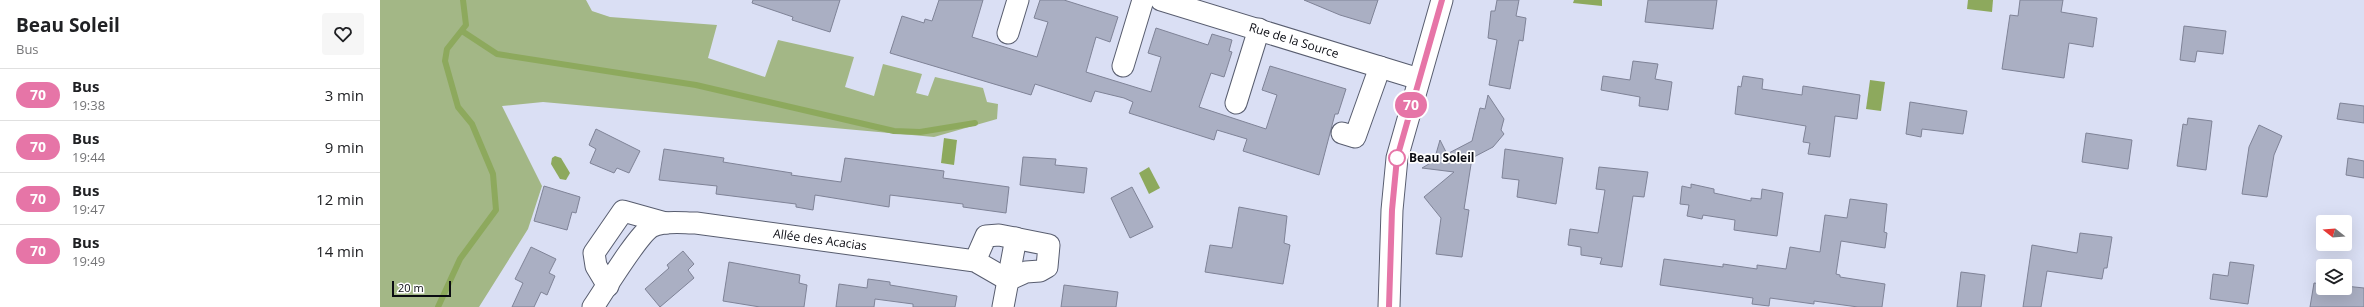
<!DOCTYPE html>
<html lang="fr">
<meta charset="utf-8">
<style>
:root{--surface:#fff;--page:#f6f6f6;--text:#202124;--muted:#757577;--line:#e0e0e0}
body{margin:0;font-family:"Open Sans",sans-serif;background:var(--page);color:var(--text);height:100vh;display:flex;flex-direction:column;font-size:15px;white-space:nowrap}
*{box-sizing:border-box;margin:0}
p{font-size:13px;color:var(--muted)}
.icon{flex:none;width:22px;height:22px;fill:none;stroke:currentColor;stroke-width:2;stroke-linecap:round;stroke-linejoin:round}
.map{position:relative;flex:1;overflow:hidden}
.details{display:flex;flex-direction:column;background:var(--surface);width:380px}
.details>*{flex:none}
.badge{padding:0 8px;border-radius:13px;font-size:14px;line-height:26px}
.needle{width:26px;rotate:287deg}
.controls{position:absolute;left:1936px;top:215px;display:grid;gap:8px}
.controls a{display:grid;place-items:center;width:36px;height:36px;border-radius:4px;background:var(--surface);box-shadow:0 4px 16px #0002;font-size:20px}
.scale{position:absolute;left:12px;bottom:10px;width:59px;box-sizing:border-box;padding-left:4px;border:2px solid #0a0b12;border-top:0;font-size:11px;line-height:14px;white-space:nowrap;color:#0a0b12;-webkit-text-stroke:3px #fff;paint-order:stroke}
.map>.badge{position:absolute;translate:-50% -50%;box-shadow:0 0 0 2px #fff}
.round{display:grid;place-items:center;flex:none;width:42px;height:42px;border-radius:4px;background:var(--page)}
.summary{display:flex;align-items:center;justify-content:space-between;height:68px;padding:0 16px}
h1{font-size:19px;font-weight:700;line-height:30px}
ul{padding:0;list-style:none}
li{display:flex;align-items:center;gap:12px;height:52px;padding:0 16px;border-top:1px solid var(--line)}
li div{flex:1}
li b{display:block;font-size:15px}
li em{font-style:normal}
li .badge{min-width:44px;font-weight:700;text-align:center}
main{display:flex;flex:1;min-height:0}
.map>svg:first-child{display:block}
.green{fill:#a3b786}
.water{fill:#8da95d}
.lines{fill:none;stroke-linecap:round;stroke-linejoin:round}
.stream{stroke:#8da95d;stroke-width:6}
.building{fill:#aaafc3;stroke:#7f8397}
.minor-casing{stroke:#585d6f;stroke-width:23}
.minor{stroke:#fff;stroke-width:21}
.line-casing{stroke:#fff;stroke-width:9}
.line{stroke:#e675a7;stroke-width:6}
.stop-dot{fill:#fff;stroke:#e675a7;stroke-width:2}
.labels{text-anchor:middle;stroke-width:3.5;stroke-linejoin:round;paint-order:stroke}
.street-label{font-size:12px;fill:#0a0b12;stroke:#fff}
.stop-label{font-size:12px;font-weight:bold;fill:#0a0b12;stroke:#fff;text-anchor:start}
</style>
<main>
<section class="details">
<div class="summary"><div><h1>Beau Soleil</h1><p>Bus</p></div><a class="round"><svg class="icon" aria-label="heart" viewBox="0 0 24 24"><path d="M12 20l-8-8c-3-5 5-10 8-4 3-6 11-1 8 4z"/></svg></a></div>
<ul>
<li><span class="badge" style="background:#e675a7;color:#fff">70</span><div><b>Bus</b><p>19:38</p></div><em>3 min</em></li>
<li><span class="badge" style="background:#e675a7;color:#fff">70</span><div><b>Bus</b><p>19:44</p></div><em>9 min</em></li>
<li><span class="badge" style="background:#e675a7;color:#fff">70</span><div><b>Bus</b><p>19:47</p></div><em>12 min</em></li>
<li><span class="badge" style="background:#e675a7;color:#fff">70</span><div><b>Bus</b><p>19:49</p></div><em>14 min</em></li>
</ul>
</section>
<div class="map">
<svg width="1984" height="307" viewBox="0 0 1984 307">
<rect width="100%" height="100%" fill="#dadff4"/>
<polygon class="green" points="0,0 206,0 212,11 230,17 337,25 328,58 385,77 398,40 474,57 465,87 494,96 503,64 542,74 536,93 548,96 555,77 603,88 607,102 618,104 617,119 554,137 163,102 122,106 162,186 148,229 99,307 0,307"/>
<g class="water">
<polygon points="1194,0 1222,0 1222,6 1193,3"/>
<polygon points="1588,0 1613,0 1612,12 1587,9"/>
<polygon points="1490,80 1505,82 1501,111 1486,109"/>
<polygon points="564,138 577,140 574,165 561,163"/>
<polygon points="175,156 181,158 190,173 186,180 180,179 171,164 172,158"/>
<polygon points="769,167 780,188 769,194 759,173"/>
</g>
<g class="lines">
<g class="stream">
<polyline points="82,31 117,54 316,85 514,131 540,132 595,123"/>
<polyline points="58,307 80,259 116,210 113,174 92,124 78,107 65,61 67,49 86,25 83,0"/>
</g>
</g>
<g class="building">
<polygon points="373,0 460,0 450,32 412,20 413,17 372,3"/>
<polygon points="559,0 603,0 592,37 657,57 668,22 654,18 660,0 684,0 738,17 730,42 716,37 706,72 771,92 781,57 768,53 776,28 828,45 832,34 852,40 849,51 852,52 844,77 831,73 819,107 886,129 897,95 882,90 890,66 966,89 958,114 955,114 939,175 863,151 867,139 837,130 834,140 749,113 753,102 744,98 715,91 711,102 655,84 651,95 510,53 522,16 544,23 545,19 552,21"/>
<polygon points="924,0 998,0 990,24 960,15"/>
<polygon points="1117,0 1139,0 1136,16 1146,18 1143,41 1139,40 1130,89 1109,85 1117,40 1108,38 1111,11 1115,11"/>
<polygon points="1268,0 1337,0 1333,29 1265,22"/>
<polygon points="1640,0 1683,0 1681,12 1717,18 1713,47 1689,43 1684,78 1622,69 1630,15 1638,16"/>
<polygon points="1804,26 1846,31 1843,54 1817,51 1815,62 1800,60"/>
<polygon points="1253,61 1278,64 1275,79 1292,82 1288,110 1259,106 1260,97 1221,90 1223,76 1250,80"/>
<polygon points="1363,76 1383,79 1382,89 1422,95 1423,86 1480,95 1477,119 1455,116 1450,157 1428,154 1430,143 1423,142 1426,126 1355,114 1358,86 1361,87"/>
<polygon points="1108,95 1124,119 1121,130 1124,134 1113,147 1092,158 1084,209 1089,210 1082,257 1056,254 1061,218 1044,197 1074,172 1042,168 1054,161 1060,140 1067,154 1092,141 1100,108 1105,109"/>
<polygon points="1530,102 1587,111 1583,134 1542,129 1541,137 1526,134"/>
<polygon points="1960,103 1984,106 1984,123 1957,119"/>
<polygon points="1808,118 1832,121 1826,170 1797,166 1803,124 1807,125"/>
<polygon points="1879,125 1902,136 1894,155 1887,197 1862,194 1869,147"/>
<polygon points="216,129 260,151 249,173 237,168 234,173 210,163 216,149 209,145"/>
<polygon points="1706,133 1752,140 1748,169 1702,162"/>
<polygon points="284,149 344,158 343,162 412,173 411,175 461,182 465,158 564,171 563,178 629,187 626,213 583,207 583,204 510,195 509,207 435,195 433,210 416,207 416,204 336,194 337,186 279,180"/>
<polygon points="1125,149 1183,158 1176,204 1137,197 1139,180 1122,178"/>
<polygon points="643,157 676,159 675,165 707,168 704,193 640,185"/>
<polygon points="1968,158 1984,161 1984,178 1966,175"/>
<polygon points="1219,167 1268,172 1264,197 1253,196 1242,267 1220,264 1222,258 1201,255 1201,247 1188,245 1190,229 1218,233 1225,190 1216,189"/>
<polygon points="1311,184 1334,189 1334,193 1371,201 1371,198 1381,199 1382,189 1403,193 1397,236 1354,230 1355,220 1323,215 1322,219 1307,216 1309,205 1300,204 1302,186 1311,188"/>
<polygon points="164,186 200,197 196,213 192,212 187,230 154,221"/>
<polygon points="752,187 773,227 750,238 731,198"/>
<polygon points="1470,199 1507,204 1504,232 1507,233 1505,248 1461,241 1456,274 1460,275 1460,277 1505,284 1502,307 1478,307 1434,301 1434,304 1390,298 1389,306 1372,304 1373,298 1280,285 1284,259 1343,267 1343,264 1377,269 1377,265 1406,269 1410,247 1440,252 1445,215 1467,218"/>
<polygon points="859,207 907,216 904,243 910,245 903,284 825,272 830,245 852,248"/>
<polygon points="1700,233 1732,237 1727,268 1724,268 1722,279 1667,271 1661,307 1643,307 1652,245 1697,253"/>
<polygon points="151,247 176,259 169,273 175,276 167,295 161,292 154,307 132,307 143,283 135,279"/>
<polygon points="303,251 314,264 308,270 314,278 280,307 265,289 289,268 287,265"/>
<polygon points="349,262 420,275 419,283 427,285 424,307 380,307 343,301"/>
<polygon points="1850,262 1874,265 1868,304 1830,299 1833,274 1848,276"/>
<polygon points="1581,272 1605,275 1601,307 1577,307"/>
<polygon points="488,279 510,282 510,285 577,296 575,307 533,307 533,304 495,299 494,307 456,307 459,284 487,288"/>
<polygon points="1934,283 1943,284 1943,288 1965,288 1965,286 1984,288 1984,307 1930,307"/>
<polygon points="684,285 738,292 736,307 681,307"/>
</g>
<g class="lines">
<defs>
<g id="minor">
<path id="s1" d="M781,0L1039,79"/>
<polyline points="628,33 638,0"/>
<polyline points="743,66 763,0"/>
<polyline points="856,103 879,29"/>
<polyline points="962,133 975,137 1000,67"/>
<polyline points="228,286 216,266 214,253 243,211 286,223"/>
<path id="s2" d="M213,307C224,291 257,236 271,227C283,220 302,223 316,223L595,261L628,280L646,272L660,271L667,267L669,245L619,235L606,236L595,261"/>
<polyline points="623,307 636,238"/>
<polyline points="1009,307 1012,210 1017,158 1062,0"/>
</g>
</defs>
<use href="#minor" class="minor-casing"/>
<use href="#minor" class="minor"/>
</g>
<g class="lines">
<defs>
<polyline id="line" points="1009,307 1012,210 1017,158 1062,0"/>
</defs>
<use href="#line" class="line-casing"/>
<use href="#line" class="line"/>
</g>
<circle class="stop-dot" cx="1017" cy="158" r="8"/>
<g class="labels">
<g class="street-label">
<text dy="4" stroke="none"><textPath href="#s1" startOffset="139">Rue de la Source</textPath></text>
<text dy="4" stroke="none"><textPath href="#s2" startOffset="270">Allée des Acacias</textPath></text>
</g>
<g class="stop-label">
<text x="1029" y="162">Beau Soleil</text>
</g>
</g>
</svg>
<div class="controls">
<a><svg class="needle" viewBox="-14 -14 28 28"><path d="M0-13l5 13h-10z" fill="#e53935"/><path d="M0 13l5-13h-10z" fill="#757577"/></svg></a>
<a><svg class="icon" aria-label="layers" viewBox="0 0 24 24"><path d="M12 4l9 5-9 5-9-5zM3 14l9 5 9-5"/></svg></a>
</div>
<div class="scale">20 m</div>
<b class="badge" style="left:1031px;top:105px;background:#e675a7;color:#fff">70</b>
</div>
</main>
